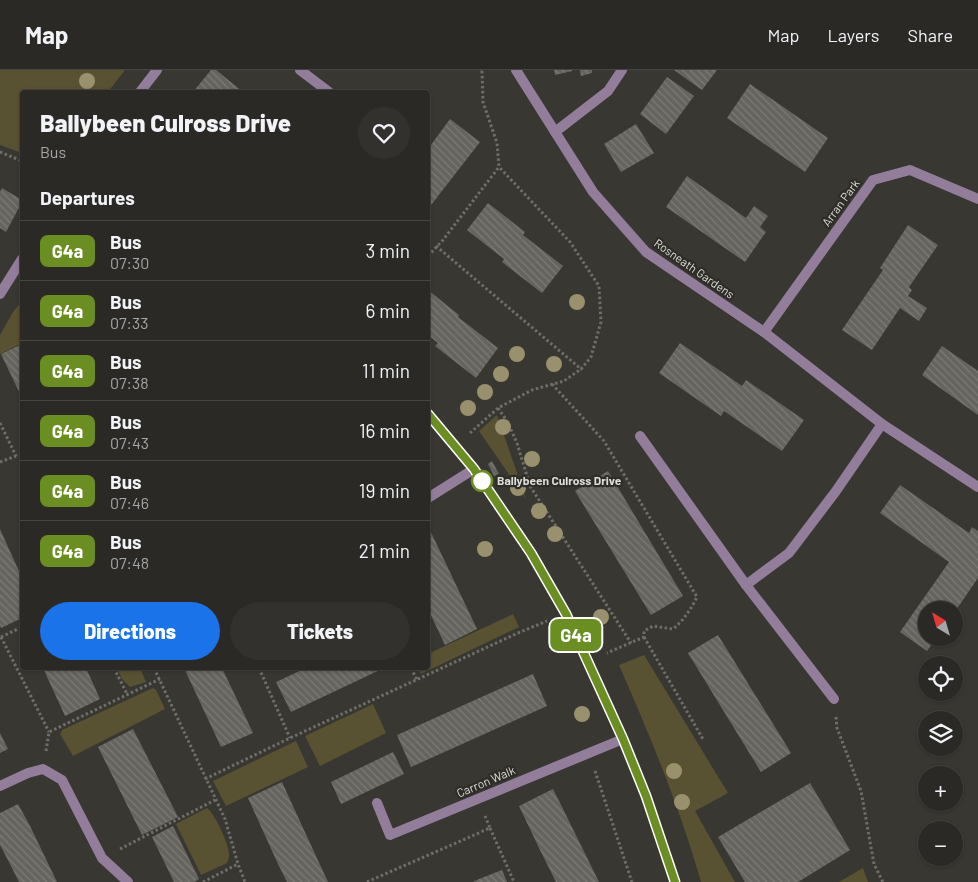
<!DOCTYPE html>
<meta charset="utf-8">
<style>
:root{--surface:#2a2926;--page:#32312e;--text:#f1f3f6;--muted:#a5a6a7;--line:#464543;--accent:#1a73e8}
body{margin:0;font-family:Barlow,sans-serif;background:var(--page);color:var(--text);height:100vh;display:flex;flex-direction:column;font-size:19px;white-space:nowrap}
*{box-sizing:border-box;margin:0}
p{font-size:16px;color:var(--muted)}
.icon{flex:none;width:28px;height:28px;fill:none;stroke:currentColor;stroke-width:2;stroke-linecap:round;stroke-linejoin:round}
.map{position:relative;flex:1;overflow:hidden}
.panel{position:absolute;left:20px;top:20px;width:410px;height:580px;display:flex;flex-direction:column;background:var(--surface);border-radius:5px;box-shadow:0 1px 4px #0004,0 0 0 1px var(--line)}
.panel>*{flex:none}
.badge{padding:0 10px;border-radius:8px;font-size:18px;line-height:32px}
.needle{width:32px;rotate:323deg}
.fabs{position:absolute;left:918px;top:531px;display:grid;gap:10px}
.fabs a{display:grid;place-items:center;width:45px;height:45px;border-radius:50%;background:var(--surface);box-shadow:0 1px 4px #0004,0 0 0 1px var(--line);font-size:25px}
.map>.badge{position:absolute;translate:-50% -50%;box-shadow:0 0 0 2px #fff}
h2{padding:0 20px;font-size:19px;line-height:45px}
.round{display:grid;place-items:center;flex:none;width:52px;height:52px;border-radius:26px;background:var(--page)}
.summary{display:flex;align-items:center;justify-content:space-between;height:85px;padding:0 20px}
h1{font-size:24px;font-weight:800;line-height:38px}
.button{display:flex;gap:10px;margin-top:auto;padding:10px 20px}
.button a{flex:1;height:58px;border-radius:30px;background:var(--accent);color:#fff;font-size:20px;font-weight:800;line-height:58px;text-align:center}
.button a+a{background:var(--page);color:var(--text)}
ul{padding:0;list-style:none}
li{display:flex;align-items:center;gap:15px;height:60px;padding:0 20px;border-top:1px solid var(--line)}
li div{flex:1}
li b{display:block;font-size:19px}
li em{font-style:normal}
li .badge{min-width:55px;font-weight:700;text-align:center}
header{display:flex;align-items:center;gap:30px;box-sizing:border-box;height:70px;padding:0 25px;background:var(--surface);border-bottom:1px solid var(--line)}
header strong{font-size:24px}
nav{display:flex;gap:28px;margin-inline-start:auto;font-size:18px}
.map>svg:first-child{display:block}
.grass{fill:#585132}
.building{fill:url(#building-back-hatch)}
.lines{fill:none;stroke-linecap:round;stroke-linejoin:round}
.path{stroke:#6f6e6a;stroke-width:3;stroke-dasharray:2.5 2.5;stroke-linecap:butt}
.minor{stroke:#927d9b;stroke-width:10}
.tree{fill:#99916d}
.line-casing{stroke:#fff;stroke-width:11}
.line{stroke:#6b8e23;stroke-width:8}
.stop-dot{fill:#fff;stroke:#6b8e23;stroke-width:2.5}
.labels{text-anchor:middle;stroke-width:4.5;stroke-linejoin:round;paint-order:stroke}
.street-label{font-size:12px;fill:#deddda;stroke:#2e2d28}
.stop-label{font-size:12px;font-weight:bold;fill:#deddda;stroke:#2e2d28;text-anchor:start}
</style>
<header>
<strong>Map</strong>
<nav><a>Map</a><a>Layers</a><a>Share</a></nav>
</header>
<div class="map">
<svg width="978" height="812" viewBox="0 0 978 812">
<defs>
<pattern id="building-back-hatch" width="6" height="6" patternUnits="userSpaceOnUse" patternTransform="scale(1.25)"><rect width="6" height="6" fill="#65645e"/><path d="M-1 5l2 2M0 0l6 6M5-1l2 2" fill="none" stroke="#7b7a74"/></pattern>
</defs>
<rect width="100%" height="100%" fill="#383732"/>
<g class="grass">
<polygon points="0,0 125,0 108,22 22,22 22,83 0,75"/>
<polygon points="22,231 22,273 0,284 0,265 13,242"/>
<polygon points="497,345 526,429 479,361"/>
<polygon points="513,544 519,557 421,604 418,598 428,598 428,584"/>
<path d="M644,585L728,723L695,741L735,812H701C680,738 650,666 619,595Z"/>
<polygon points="117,598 140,598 146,612 130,617 122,609"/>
<polygon points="153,618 156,620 165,639 73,686 60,664 62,660"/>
<polygon points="373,634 386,663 320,696 305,666"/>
<polygon points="296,671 308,697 226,736 213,711"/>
<path d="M207,738C215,744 229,774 229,785C229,787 228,791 227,793L201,805L176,754Z"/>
<polygon points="863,798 868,812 839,812"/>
</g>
<g class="building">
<polygon points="211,0 216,0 243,22 193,22"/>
<polygon points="554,0 572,0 572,1 555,5"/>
<polygon points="580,0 592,0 592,3 581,6"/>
<polygon points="674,0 717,0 702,20"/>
<polygon points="667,7 694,26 666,64 640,44"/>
<polygon points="750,14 828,68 805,102 727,48"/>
<polygon points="450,49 480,72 428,139 428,79"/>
<polygon points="636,54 654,83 621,102 604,74"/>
<polygon points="687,106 746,148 754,136 768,146 760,157 766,162 745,192 666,137"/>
<polygon points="2,118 22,130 22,132 6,162 0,158 0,122"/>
<polygon points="488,133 525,162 523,165 563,196 542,223 502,192 504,189 467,160"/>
<polygon points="908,155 938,175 909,217 912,220 908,226 927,238 919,251 900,238 872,280 842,260 883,200 880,198"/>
<polygon points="428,220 459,245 458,247 498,278 476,308 435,276 438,273 428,265"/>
<polygon points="680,273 742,316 746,310 804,350 782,381 724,341 721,346 659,303"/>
<polygon points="22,274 22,328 1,284"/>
<polygon points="942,276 978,301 978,345 922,305"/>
<polygon points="492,391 499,404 494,406 488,394"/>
<polygon points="608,401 683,526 651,545 575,421"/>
<polygon points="900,415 969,463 972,457 978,461 978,508 954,543 954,540 926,540 926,568 936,568 927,581 900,562 949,492 880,443"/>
<polygon points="428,456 477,559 445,575 428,539"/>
<polygon points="0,459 22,508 22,548 1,558 0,555"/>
<polygon points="718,565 791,683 761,702 688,583"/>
<polygon points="43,598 86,598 100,629 65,646"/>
<polygon points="184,598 222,598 253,663 221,677"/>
<polygon points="306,598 384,598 291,642 276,612"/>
<polygon points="533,604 547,636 411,697 397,665"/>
<polygon points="133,659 178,747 142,765 98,677"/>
<polygon points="0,663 8,679 0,683"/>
<polygon points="393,682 404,704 341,734 331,712"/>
<polygon points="282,712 292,734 328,812 287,812 278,794 248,728"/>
<polygon points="810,713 850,780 798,812 745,812 718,767"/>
<polygon points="553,719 564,741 599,812 556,812 540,780 519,736"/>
<polygon points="18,734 30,756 57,812 19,812 10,794 0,775 0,743"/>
<polygon points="173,756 199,809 194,812 174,812 152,767"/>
<polygon points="502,800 507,812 473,812 479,809"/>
</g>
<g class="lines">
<g class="path">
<polyline points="0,82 22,91"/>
<polyline points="436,176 581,299 591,287 601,252 599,216 570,172 499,97"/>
<polyline points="428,186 443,170 499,97 497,73 483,32 482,1 483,0"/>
<path d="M552,314L604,371L697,527C691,539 684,550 673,559L653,556L644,561V567L607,583"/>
<polyline points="498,338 507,351 517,373 530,416 631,573"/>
<polyline points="0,353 16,386"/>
<polyline points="470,363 498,338 532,320 564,311 581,299"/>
<polyline points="0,392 16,386 22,386"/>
<polyline points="1,567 49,662"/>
<polyline points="1,567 22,557"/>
<polyline points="644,567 704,671"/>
<polyline points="114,598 127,624"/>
<polyline points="154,598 225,749 238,794 245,812"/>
<polyline points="259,598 290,668"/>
<polyline points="411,598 417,610"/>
<polyline points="836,647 837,658 861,721 874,794 883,812"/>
<polyline points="46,681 49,662 160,609"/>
<polyline points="595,701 632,812"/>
<polyline points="205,709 290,668 518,563 547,551"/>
<polyline points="490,758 514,812"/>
<polyline points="120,779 215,730"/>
<polyline points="203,812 238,794"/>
<polyline points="367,812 490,758 485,746"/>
</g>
<g class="minor">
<polyline points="300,0 329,22"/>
<polyline points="516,0 593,122 646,182 764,262 882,354 978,417"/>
<polyline points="140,22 157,0"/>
<polyline points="555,62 608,21 622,0"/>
<polyline points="0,224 22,189"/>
<polyline points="764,262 873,110 910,100 978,129"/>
<polyline points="428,344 474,399 531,483 566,544 623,669 646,726 675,812"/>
<polyline points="640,366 746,515 834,629"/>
<polyline points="428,428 474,399"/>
<polyline points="746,515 789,483 836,421 882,354"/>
<polyline points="0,716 28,703 43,699 62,710 102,788 128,812"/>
<polyline points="377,733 390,765 623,669"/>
</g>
</g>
<g class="tree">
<circle cx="87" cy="11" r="8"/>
<circle cx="577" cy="232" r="8"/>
<circle cx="517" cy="284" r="8"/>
<circle cx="554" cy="294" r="8"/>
<circle cx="501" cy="304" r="8"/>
<circle cx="485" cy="322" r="8"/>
<circle cx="468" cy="338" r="8"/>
<circle cx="503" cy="357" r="8"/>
<circle cx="532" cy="389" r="8"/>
<circle cx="518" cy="418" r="8"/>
<circle cx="539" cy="441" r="8"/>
<circle cx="555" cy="464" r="8"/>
<circle cx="485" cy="479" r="8"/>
<circle cx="601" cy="547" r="8"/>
<circle cx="582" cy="644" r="8"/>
<circle cx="674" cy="701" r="8"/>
<circle cx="682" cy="732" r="8"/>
</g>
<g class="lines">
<defs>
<polyline id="line" points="428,344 474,399 531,483 566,544 623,669 646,726 675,812"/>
</defs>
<use href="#line" class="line-casing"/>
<use href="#line" class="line"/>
</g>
<circle class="stop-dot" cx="482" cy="411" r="10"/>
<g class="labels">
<g class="street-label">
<text transform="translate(841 133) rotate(-54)" y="4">Arran Park</text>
<text transform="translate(694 199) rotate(35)" y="4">Rosneath Gardens</text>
<text transform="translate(486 712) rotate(-23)" y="4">Carron Walk</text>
</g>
<g class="stop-label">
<text x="497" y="415">Ballybeen Culross Drive</text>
</g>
</g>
</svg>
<div class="fabs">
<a><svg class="needle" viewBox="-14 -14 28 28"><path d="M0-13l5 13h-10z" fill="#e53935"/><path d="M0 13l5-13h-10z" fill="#a5a6a7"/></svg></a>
<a><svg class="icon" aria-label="locate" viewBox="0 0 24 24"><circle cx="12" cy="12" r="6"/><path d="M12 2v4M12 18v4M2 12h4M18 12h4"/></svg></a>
<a><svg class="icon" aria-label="layers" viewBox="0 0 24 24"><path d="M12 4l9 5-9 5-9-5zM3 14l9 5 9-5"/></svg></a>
<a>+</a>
<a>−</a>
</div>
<b class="badge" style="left:576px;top:565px;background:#6b8e23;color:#fff">G4a</b>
<section class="panel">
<div class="summary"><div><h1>Ballybeen Culross Drive</h1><p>Bus</p></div><a class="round"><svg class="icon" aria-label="heart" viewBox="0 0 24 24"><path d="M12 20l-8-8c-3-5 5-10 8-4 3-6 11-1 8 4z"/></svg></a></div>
<h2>Departures</h2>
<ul>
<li><span class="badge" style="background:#6b8e23;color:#fff">G4a</span><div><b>Bus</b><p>07:30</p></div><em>3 min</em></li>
<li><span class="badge" style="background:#6b8e23;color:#fff">G4a</span><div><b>Bus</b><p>07:33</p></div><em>6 min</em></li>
<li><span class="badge" style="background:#6b8e23;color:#fff">G4a</span><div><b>Bus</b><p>07:38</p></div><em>11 min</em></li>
<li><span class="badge" style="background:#6b8e23;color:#fff">G4a</span><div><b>Bus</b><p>07:43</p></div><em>16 min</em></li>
<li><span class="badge" style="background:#6b8e23;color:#fff">G4a</span><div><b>Bus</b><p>07:46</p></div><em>19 min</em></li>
<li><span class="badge" style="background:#6b8e23;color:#fff">G4a</span><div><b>Bus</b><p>07:48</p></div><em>21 min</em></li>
</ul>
<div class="button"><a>Directions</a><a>Tickets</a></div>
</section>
</div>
